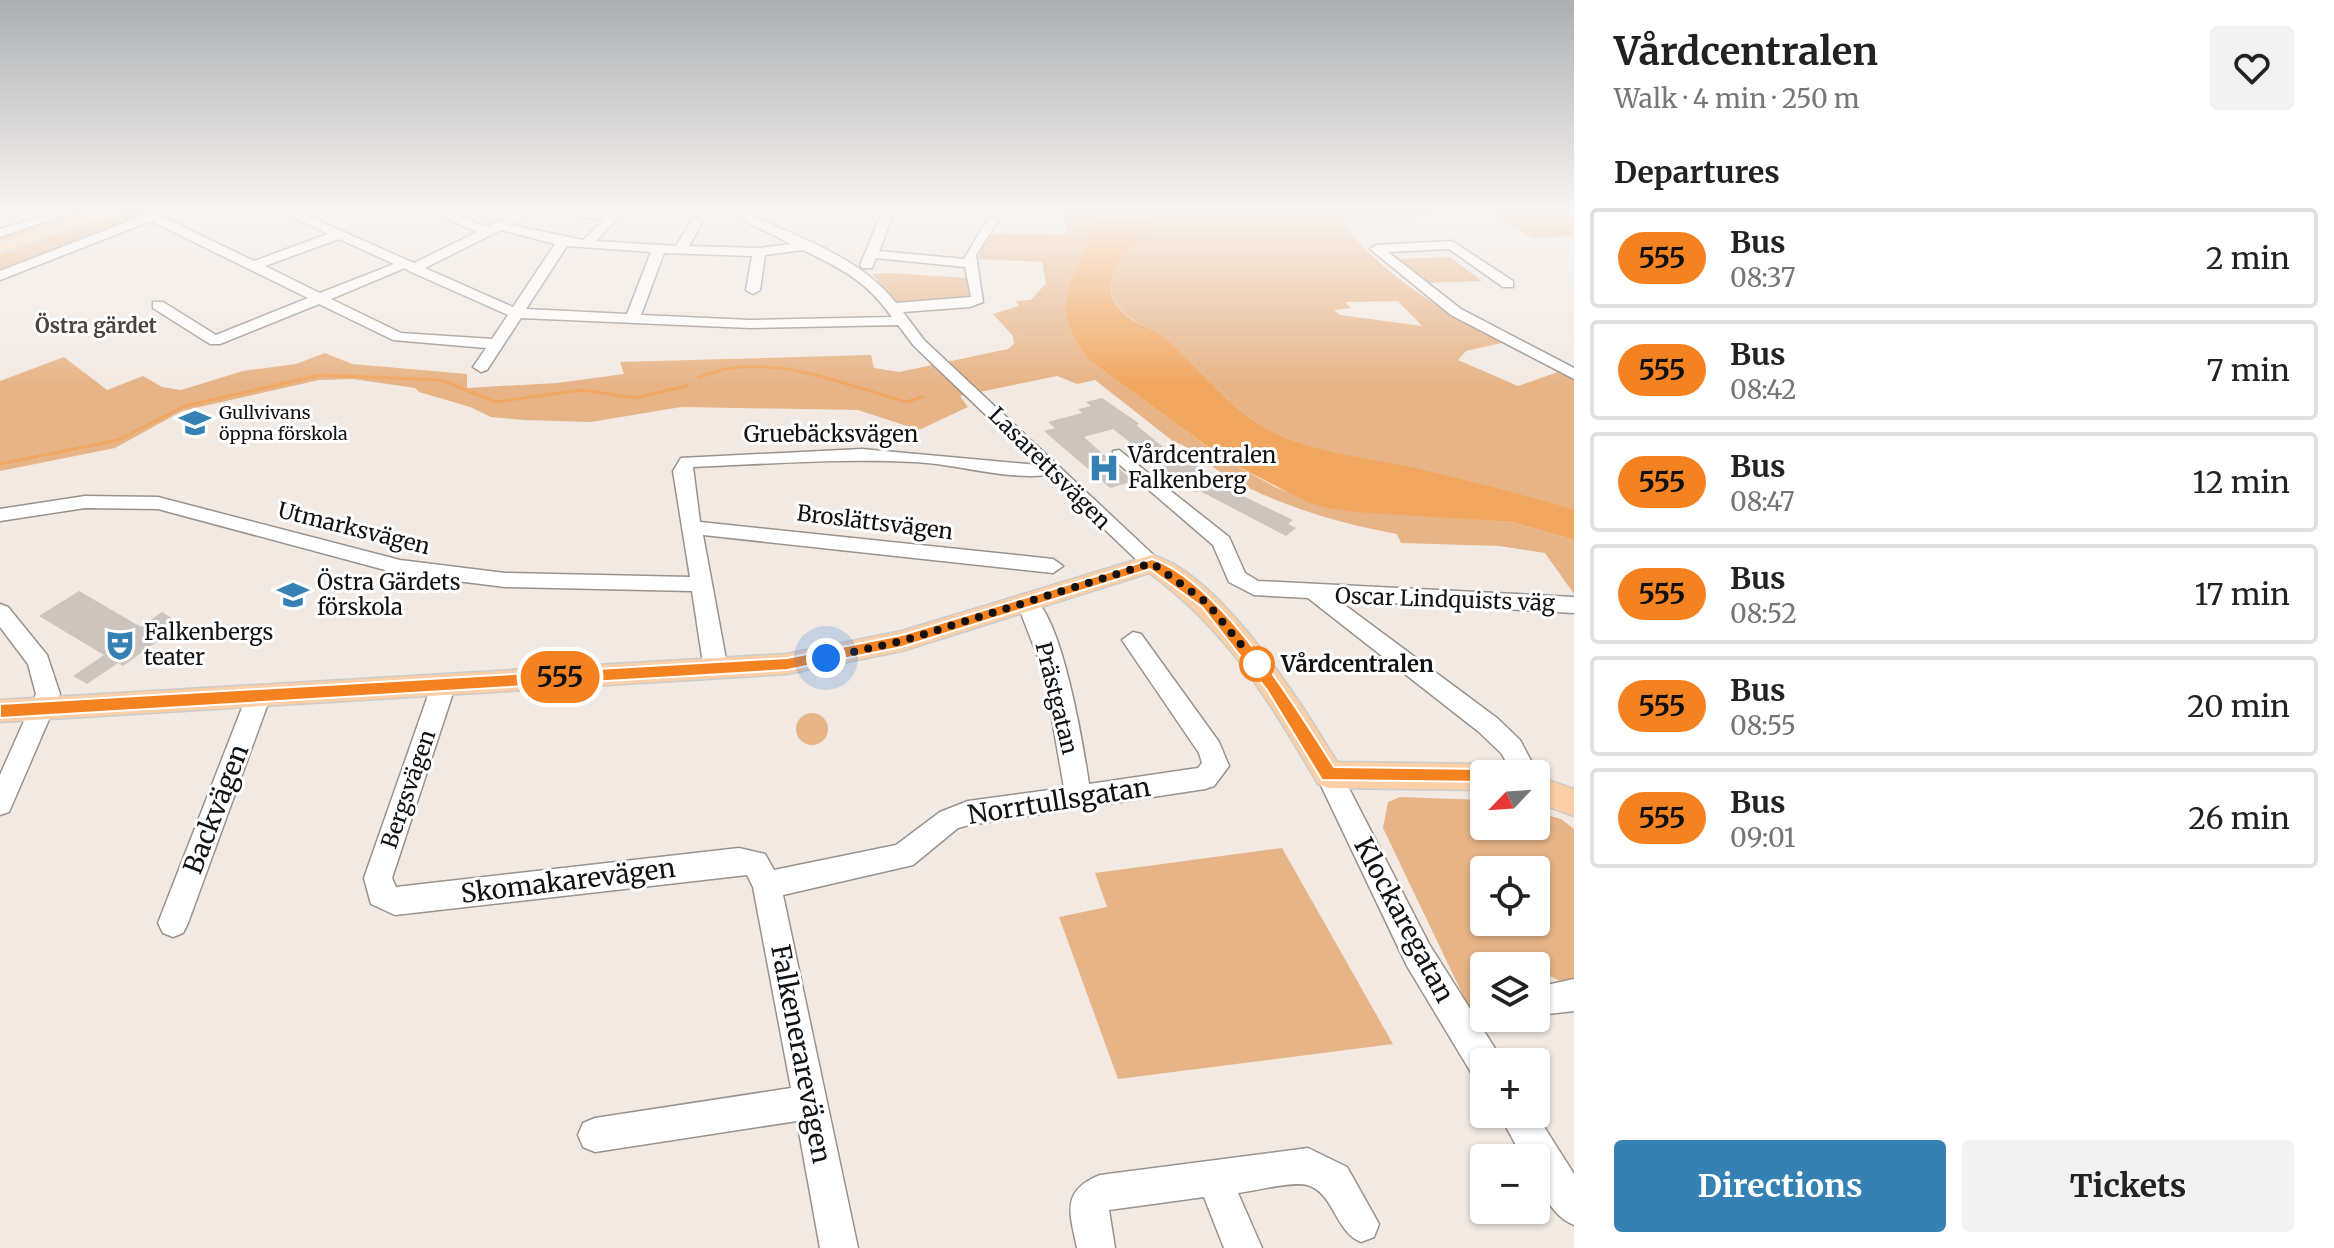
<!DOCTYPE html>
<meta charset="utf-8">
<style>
:root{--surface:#fff;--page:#f2f2f2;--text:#222;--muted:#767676;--line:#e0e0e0;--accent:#3581b4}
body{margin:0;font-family:Merriweather,serif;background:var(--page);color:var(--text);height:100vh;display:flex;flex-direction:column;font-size:30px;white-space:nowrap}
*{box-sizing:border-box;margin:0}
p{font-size:26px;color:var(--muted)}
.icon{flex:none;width:44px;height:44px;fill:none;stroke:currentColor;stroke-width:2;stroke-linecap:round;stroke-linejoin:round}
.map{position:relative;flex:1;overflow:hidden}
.sheet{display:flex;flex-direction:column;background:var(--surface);width:760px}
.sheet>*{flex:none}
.badge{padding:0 16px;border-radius:26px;font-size:28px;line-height:52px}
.needle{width:52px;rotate:245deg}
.buttons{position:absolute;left:1470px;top:760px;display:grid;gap:16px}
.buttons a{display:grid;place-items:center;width:80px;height:80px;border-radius:8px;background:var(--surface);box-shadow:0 2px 6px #0004;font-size:40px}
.you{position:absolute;width:40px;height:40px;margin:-20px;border:6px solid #fff;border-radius:50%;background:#1a73e8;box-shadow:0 0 0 12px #1a73e833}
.map>.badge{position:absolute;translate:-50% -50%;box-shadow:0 0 0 4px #fff}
h2{padding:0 40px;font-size:30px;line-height:72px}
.round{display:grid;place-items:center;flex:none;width:84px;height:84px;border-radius:8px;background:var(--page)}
.head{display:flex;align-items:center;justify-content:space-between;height:136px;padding:0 40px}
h1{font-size:38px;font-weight:700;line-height:60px}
.primary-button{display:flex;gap:16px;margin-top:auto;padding:16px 40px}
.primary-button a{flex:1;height:92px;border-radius:8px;background:var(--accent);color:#fff;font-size:32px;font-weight:700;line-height:92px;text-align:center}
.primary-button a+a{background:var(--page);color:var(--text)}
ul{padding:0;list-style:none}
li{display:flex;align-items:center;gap:24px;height:100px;margin:0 16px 12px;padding:0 24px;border:4px solid var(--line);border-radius:8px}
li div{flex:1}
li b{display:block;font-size:30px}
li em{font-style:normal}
li .badge{min-width:88px;font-weight:700;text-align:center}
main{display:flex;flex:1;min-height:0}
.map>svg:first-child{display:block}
.green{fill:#e7b487;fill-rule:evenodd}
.water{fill:#f2a761}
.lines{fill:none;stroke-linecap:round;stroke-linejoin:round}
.stream{stroke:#f2a761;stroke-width:3}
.building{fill:#cdc4bd}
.minor-casing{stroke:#9a928b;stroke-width:3}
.major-casing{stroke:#cbcbca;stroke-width:3}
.minor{fill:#fff;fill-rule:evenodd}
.major{fill:#fccfa6;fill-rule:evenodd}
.line{fill:#f58220;stroke:#fff;stroke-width:2}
.walk{stroke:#14110f;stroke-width:8;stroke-dasharray:0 14.4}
.stop-dot{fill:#fff;stroke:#f58220;stroke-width:4}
.labels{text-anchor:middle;stroke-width:6;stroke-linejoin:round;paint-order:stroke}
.far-poi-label{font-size:18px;fill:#14110f;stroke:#fff;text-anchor:start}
.far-neighbourhood-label{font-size:20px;font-weight:bold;fill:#4b433d;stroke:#fff}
.street-label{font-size:22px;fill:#14110f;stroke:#fff}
.poi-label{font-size:22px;fill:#14110f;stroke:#fff;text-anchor:start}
.stop-label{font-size:22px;font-weight:bold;fill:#14110f;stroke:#fff;text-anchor:start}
.near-street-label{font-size:26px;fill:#14110f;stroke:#fff}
</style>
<main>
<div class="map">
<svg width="1574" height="1248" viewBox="0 0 1574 1248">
<rect width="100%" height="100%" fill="#f2e9e2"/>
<g class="green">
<polygon points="61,210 160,210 0,272 0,230"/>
<path d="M1059,210H1103C1082,268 1039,302 1090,361L1229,462L1275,487L1330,509L1512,522L1574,540V594L1545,553L1499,546L1401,543L1397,534C1337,523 1284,507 1231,479C1211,468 1196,448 1174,442L1095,380L1077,384L1057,376L960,396L968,407L919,430L858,410L681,407L591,422L523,420L491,417L470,407L419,392L415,388L353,379L319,380L182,411L115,448L0,471V381L64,357L107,390L143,376L162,387L181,390L243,371L296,364L325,353L352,364L467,374V388L557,383L624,374L620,362L871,355L874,368L899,372L1008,349L1014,344L1013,336L993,314L1019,306L1016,301L1031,300L1046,283L1042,262L978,259L987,236L997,233L1065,235L1068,228Z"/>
<path d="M1149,210H1574V236L1533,238L1488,213L1342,221C1394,294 1496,339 1574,377V509C1523,495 1472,481 1421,470C1372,460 1318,454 1273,432C1229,410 1200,368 1163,336C1154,328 1141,326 1132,319C1088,288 1122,255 1150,231ZM1398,301L1422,326L1340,315L1334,310L1351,308L1345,302ZM1501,343L1557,371L1558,372L1518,386L1458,360L1466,351Z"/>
<polygon points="1450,257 1482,281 1421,283 1393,259"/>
<polygon points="892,273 966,278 970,300 898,303 872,274"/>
<circle cx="812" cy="729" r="16"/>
<path d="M1400,797L1484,800V826H1536V812L1561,819L1574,829V982L1564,983L1536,969V966H1484V1010L1471,1012L1383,828L1388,802ZM1484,870H1536V922H1484Z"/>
<polygon points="1282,848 1393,1044 1118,1079 1059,917 1107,907 1095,873"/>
</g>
<path class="water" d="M1103,210H1149L1150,231C1122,255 1088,288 1131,319C1141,326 1154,328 1163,336C1200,368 1229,410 1273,432C1317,453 1368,458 1415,468C1468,480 1521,494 1574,509V540L1512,522L1368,513L1330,509L1305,501L1229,462L1090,361C1039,302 1082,268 1103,210Z"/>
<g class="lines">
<g class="stream">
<path d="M698,378C763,348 841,384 906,402L922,397"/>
<polyline points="0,464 118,440 185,406 320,375 441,380 496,402 582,390 635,398 687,386"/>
</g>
</g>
<g class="building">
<polygon points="1102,398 1140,424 1136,425 1172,454 1181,459 1187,457 1238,497 1241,495 1293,520 1288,524 1296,528 1286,536 1200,491 1194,492 1113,429 1084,437 1133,481 1110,488 1044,431 1055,428 1048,422 1082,413 1078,409 1091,406 1086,402"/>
<polygon points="79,591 141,627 162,612 178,622 162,633 166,635 123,666 118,663 87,684 73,676 104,655 39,616"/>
</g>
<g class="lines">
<defs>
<g id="minor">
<polygon points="62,210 79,210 0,237 0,229"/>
<path d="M157,210H166V215L161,216L254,261L328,234L279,210H294L414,263L477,232L427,210H443L487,227L522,210H537L511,225L583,240L604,220L581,217V211L619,217L596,241L676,246L692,220L696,219L702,223L689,246L759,248L791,244L723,210H738C792,235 859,255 896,303L971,297L965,267L876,258L872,268H862L860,265L883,210H895L879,251L964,259L988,218H996L998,221L976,255L983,302L970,307L903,312L924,340L1162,563L1159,568H1145L1048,475C1003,480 959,464 914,462C840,458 767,464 693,467L700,522L1053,559L1063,566L1053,573L703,535L728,670L724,676H708L704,670L692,591L505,587L400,574L158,509L85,508L0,521V509L85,496L158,497L400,560L505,573L690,577L673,471L681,458L862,449L1038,465L914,346L898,325L750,328L521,318L487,370L481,372L473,367L486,348L393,340L319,304L220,344H210L153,308V302H163L216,335L308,298L151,221L0,280V271ZM501,230L555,244L513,307L425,268ZM339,239L394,264L320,293L265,266ZM567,246L651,252L627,314L526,309ZM803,250C844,270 866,281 892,317L750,320L641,315L664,253L752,256L746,290L753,294L760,290L765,255ZM405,268L409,271L508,315L492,339L401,333L331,299Z"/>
<polygon points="1452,241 1513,281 1513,287 1503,287 1449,249 1388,252 1461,309 1574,368 1574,379 1451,315 1370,249 1376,245"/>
<polygon points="1119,450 1229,537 1245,573 1258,581 1574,597 1574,613 1338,600 1497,718 1520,740 1538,774 1536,778 1536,774 1512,774 1502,754 1479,732 1308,598 1254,595 1229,582 1213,545 1113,459 1113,451"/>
<path d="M1028,595C1061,605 1084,750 1089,784L1198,768L1202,763L1199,753L1122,640L1133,632L1141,634L1219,742L1229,766L1214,786L1205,789L969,825L958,828L913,865L783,895L858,1248H820L797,1121L595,1152L583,1147L578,1135L583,1123L595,1118L791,1088L753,887L747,875L395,915L371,904L364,878L432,684L436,678H452L456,684L392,878L396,887L739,848L765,854L774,870L896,845L940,812L968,801L1064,788L1044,673L1017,603Z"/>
<polygon points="0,604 8,607 47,655 60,694 9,812 0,815 0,775 36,694 28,664 0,627"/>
<polygon points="259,686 267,688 271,695 188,923 183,933 173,937 163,933 158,923 247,695 251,688"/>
<polygon points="1329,764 1338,767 1429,944 1496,1050 1500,1062 1484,1062 1484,1078 1472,1074 1407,966 1316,775 1320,767"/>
<polygon points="1574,979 1574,1011 1548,1014 1537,1009 1537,987"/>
<path d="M1499,1114H1536L1574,1174V1225C1549,1215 1536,1183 1536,1158H1523Z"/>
<path d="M1308,1148L1347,1167L1379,1224L1374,1237L1361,1242C1335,1232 1334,1192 1307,1185C1293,1181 1254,1191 1238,1193L1262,1248H1224L1204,1197L1109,1210L1115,1248H1077C1070,1214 1060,1191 1100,1175Z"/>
</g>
<g id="major">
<polygon points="102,210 122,210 0,253 0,243"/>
<path d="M1152,555C1220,574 1302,704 1337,762L1484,764L1495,768L1498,774H1484V790L1329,788L1318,784C1272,704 1225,627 1149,573L902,651L787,674L0,722V700L787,654L902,631Z"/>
<polygon points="1536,776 1574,789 1574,816 1536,802"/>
</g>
</defs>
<use href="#minor" class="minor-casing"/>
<use href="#major" class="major-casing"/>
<use href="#minor" class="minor"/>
<use href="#major" class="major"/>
</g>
<linearGradient id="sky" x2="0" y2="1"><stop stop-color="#acafb2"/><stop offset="0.55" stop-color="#f9f5f2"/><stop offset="1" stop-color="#f9f5f2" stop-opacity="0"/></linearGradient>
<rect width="1574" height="384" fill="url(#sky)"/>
<path class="line" d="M1152,559C1220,581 1296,708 1334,767L1484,769L1490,771V782L1322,780L1267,690L1202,607L1150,569L902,647L787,670L0,718V704L787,658L902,635Z"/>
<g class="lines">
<polyline class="walk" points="826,658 902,641 1152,563 1207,603 1257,664"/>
</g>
<defs>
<symbol id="school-bare" viewBox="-9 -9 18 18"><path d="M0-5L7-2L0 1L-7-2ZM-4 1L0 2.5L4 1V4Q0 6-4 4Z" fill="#3581b4" stroke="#fff" stroke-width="2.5" paint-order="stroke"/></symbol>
<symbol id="hospital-bare" viewBox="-9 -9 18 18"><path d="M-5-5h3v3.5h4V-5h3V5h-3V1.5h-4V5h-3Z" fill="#3581b4" stroke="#fff" stroke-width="2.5" paint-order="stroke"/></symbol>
<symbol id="theatre-bare" viewBox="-9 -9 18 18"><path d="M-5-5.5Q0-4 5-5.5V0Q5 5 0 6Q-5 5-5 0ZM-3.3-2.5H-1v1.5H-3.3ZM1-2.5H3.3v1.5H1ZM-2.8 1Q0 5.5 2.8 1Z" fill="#3581b4" stroke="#fff" stroke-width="2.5" paint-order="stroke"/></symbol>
</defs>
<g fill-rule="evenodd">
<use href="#school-bare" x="173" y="401" width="44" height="44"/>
<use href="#hospital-bare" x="1082" y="446" width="44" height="44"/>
<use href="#school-bare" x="271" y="573" width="44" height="44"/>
<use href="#theatre-bare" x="98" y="623" width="44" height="44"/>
</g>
<circle class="stop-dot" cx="1257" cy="664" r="16"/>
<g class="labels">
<g class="far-poi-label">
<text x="219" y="419">Gullvivans<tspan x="219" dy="21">öppna förskola</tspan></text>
</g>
<g class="far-neighbourhood-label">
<text x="96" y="333">Östra gärdet</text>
</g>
<g class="street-label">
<text x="831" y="442">Gruebäcksvägen</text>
<text transform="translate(1050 468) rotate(45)" y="8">Lasarettsvägen</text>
<text transform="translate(875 522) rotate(7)" y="8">Broslättsvägen</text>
<text transform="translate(354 528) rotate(14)" y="8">Utmarksvägen</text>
<text transform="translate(1445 599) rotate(2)" y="8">Oscar Lindquists väg</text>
<text transform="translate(1057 698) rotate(76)" y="8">Prästgatan</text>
<text transform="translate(408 789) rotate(-71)" y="8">Bergsvägen</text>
</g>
<g class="poi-label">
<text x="1128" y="463">Vårdcentralen<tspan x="1128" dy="25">Falkenberg</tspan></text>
<text x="317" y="590">Östra Gärdets<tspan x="317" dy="25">förskola</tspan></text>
<text x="144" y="640">Falkenbergs<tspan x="144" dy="25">teater</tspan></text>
</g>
<g class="stop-label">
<text x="1281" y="672">Vårdcentralen</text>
</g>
<g class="near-street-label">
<text transform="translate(1059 801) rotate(-9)" y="9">Norrtullsgatan</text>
<text transform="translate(216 809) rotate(-69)" y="9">Backvägen</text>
<text transform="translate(568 881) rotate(-7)" y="9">Skomakarevägen</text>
<text transform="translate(1404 920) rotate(62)" y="9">Klockaregatan</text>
<text transform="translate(801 1054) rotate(79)" y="9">Falkenerarevägen</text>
</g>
</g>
</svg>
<div class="buttons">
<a><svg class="needle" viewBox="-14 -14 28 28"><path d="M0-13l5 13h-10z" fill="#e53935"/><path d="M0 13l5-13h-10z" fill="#767676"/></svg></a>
<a><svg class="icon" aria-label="locate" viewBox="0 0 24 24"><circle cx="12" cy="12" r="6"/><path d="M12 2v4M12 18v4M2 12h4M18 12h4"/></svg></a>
<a><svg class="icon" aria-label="layers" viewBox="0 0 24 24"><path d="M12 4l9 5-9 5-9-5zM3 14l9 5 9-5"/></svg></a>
<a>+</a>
<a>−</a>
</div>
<div class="you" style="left:826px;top:658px"></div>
<b class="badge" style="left:560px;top:677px;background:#f58220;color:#111">555</b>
</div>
<section class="sheet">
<div class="head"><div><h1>Vårdcentralen</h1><p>Walk · 4 min · 250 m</p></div><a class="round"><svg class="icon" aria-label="heart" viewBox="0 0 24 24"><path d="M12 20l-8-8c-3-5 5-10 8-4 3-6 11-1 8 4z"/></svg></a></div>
<h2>Departures</h2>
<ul>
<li><span class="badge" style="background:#f58220;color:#111">555</span><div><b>Bus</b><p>08:37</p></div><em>2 min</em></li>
<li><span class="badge" style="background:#f58220;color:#111">555</span><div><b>Bus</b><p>08:42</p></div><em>7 min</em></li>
<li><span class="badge" style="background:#f58220;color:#111">555</span><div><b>Bus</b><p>08:47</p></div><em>12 min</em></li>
<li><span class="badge" style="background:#f58220;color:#111">555</span><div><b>Bus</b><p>08:52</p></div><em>17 min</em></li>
<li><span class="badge" style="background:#f58220;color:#111">555</span><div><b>Bus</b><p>08:55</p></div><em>20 min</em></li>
<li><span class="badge" style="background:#f58220;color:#111">555</span><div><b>Bus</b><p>09:01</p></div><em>26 min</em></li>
</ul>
<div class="primary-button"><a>Directions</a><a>Tickets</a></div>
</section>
</main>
